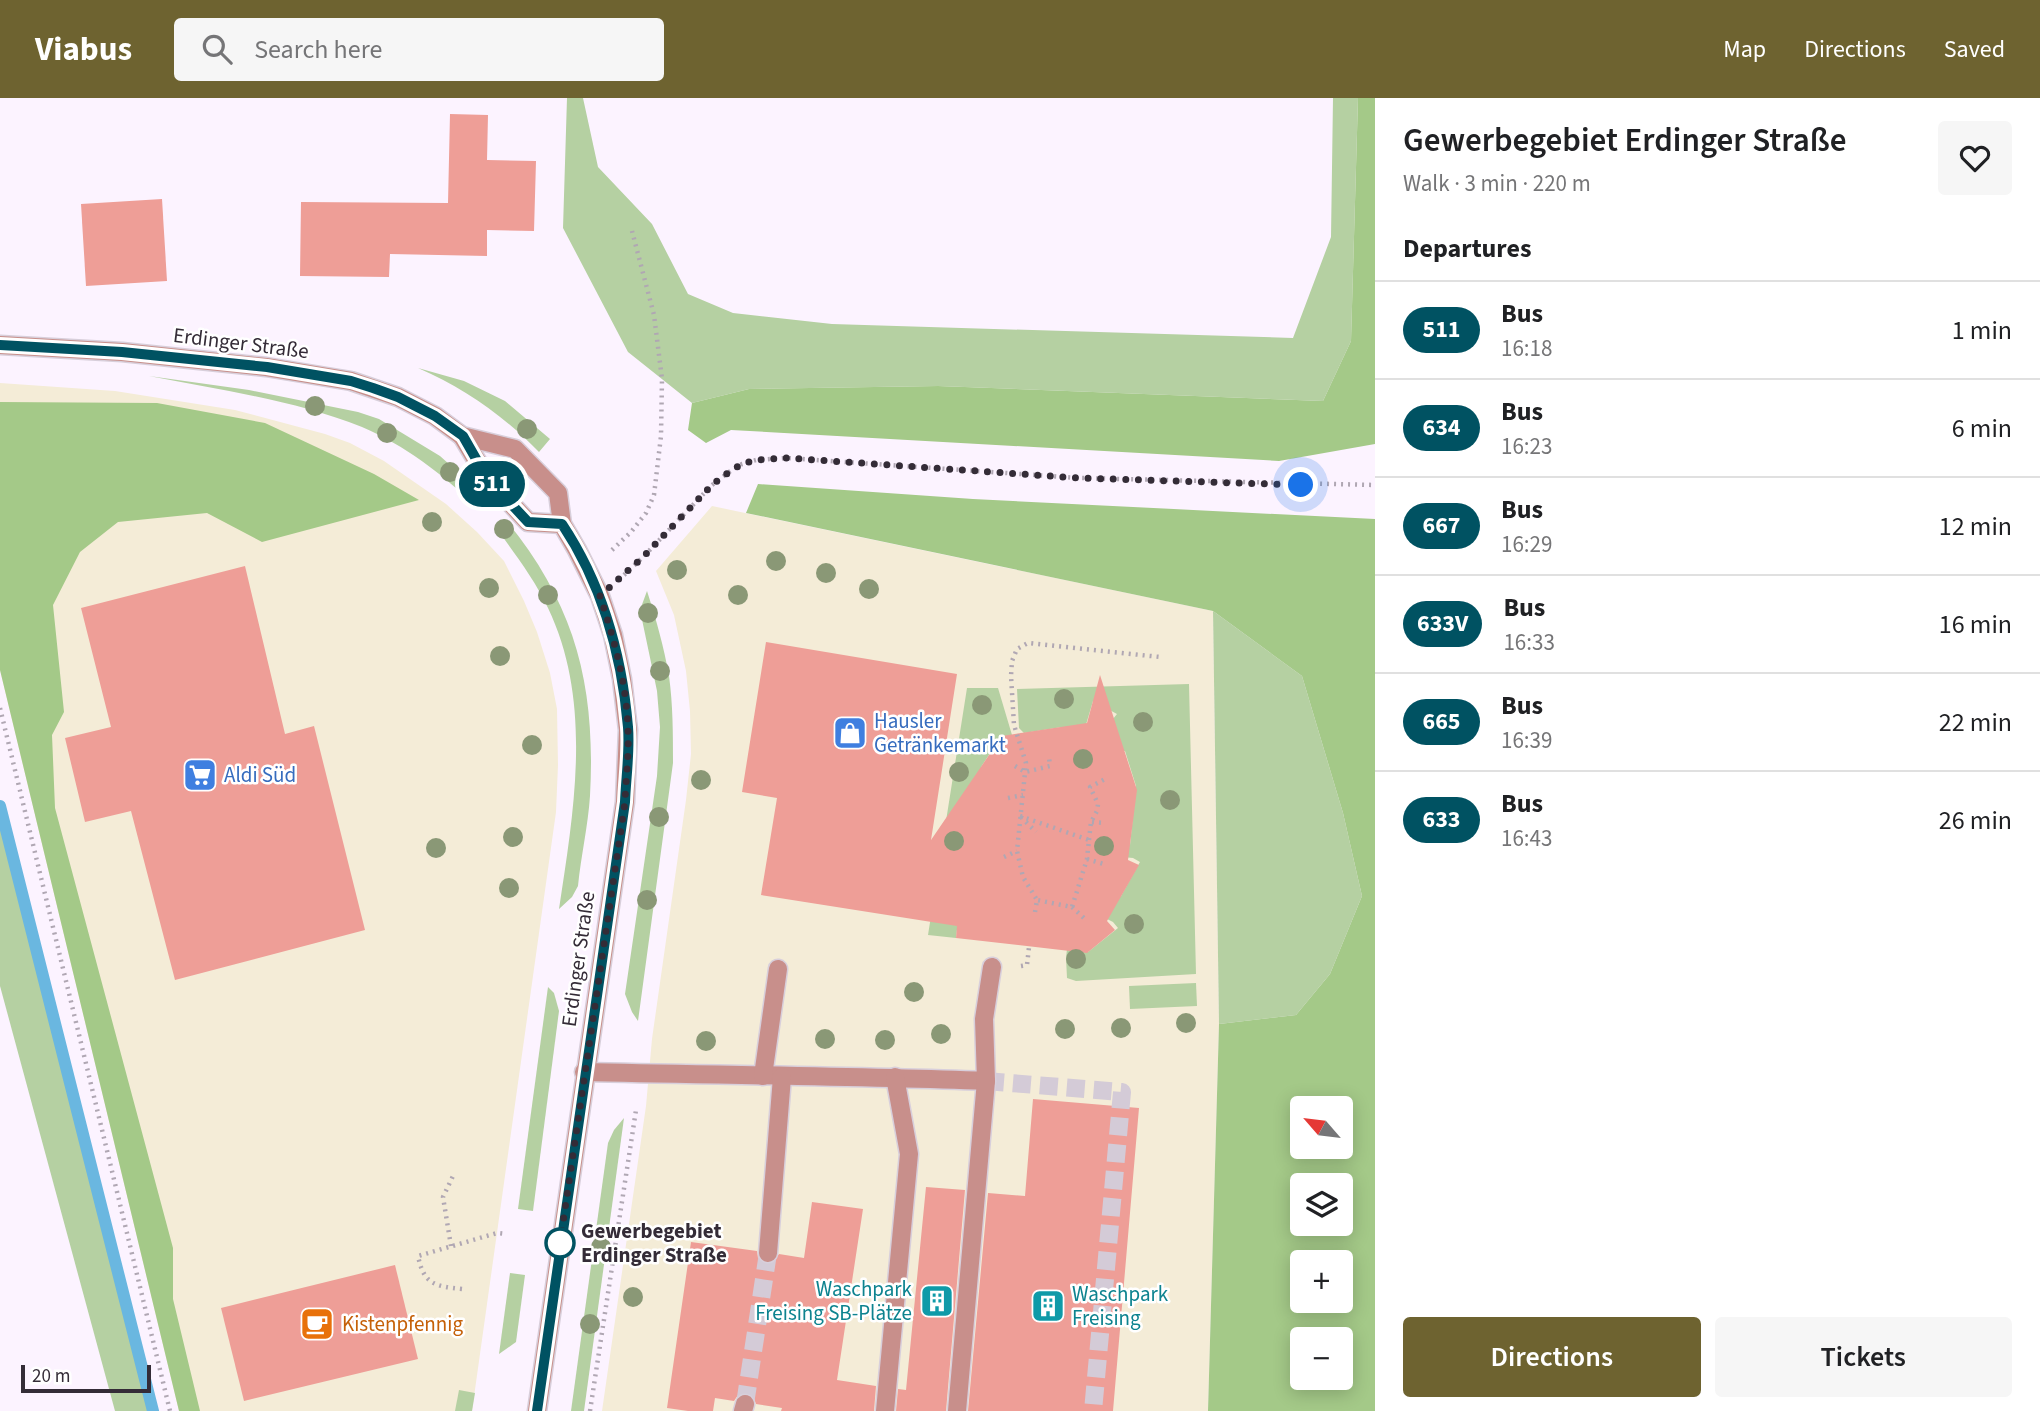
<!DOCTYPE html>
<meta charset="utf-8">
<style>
:root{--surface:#fff;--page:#f6f6f6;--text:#202124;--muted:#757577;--line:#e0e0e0;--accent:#6e6330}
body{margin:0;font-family:"Source Sans 3",sans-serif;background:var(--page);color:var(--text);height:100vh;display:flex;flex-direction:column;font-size:26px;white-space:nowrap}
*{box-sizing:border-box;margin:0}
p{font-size:23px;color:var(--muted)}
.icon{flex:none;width:38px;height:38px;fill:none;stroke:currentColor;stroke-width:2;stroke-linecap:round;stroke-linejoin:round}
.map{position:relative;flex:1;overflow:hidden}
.sheet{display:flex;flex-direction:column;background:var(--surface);width:665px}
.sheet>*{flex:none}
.badge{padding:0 14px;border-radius:23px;font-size:24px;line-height:46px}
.needle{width:46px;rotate:298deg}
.fabs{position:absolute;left:1290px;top:998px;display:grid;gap:14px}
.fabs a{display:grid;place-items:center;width:63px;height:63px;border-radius:7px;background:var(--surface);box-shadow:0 4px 18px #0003;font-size:35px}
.scale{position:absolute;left:21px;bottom:18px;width:130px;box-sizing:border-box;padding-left:7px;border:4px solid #342c37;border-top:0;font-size:19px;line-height:24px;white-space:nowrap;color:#342c37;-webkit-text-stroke:5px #fff;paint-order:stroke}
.you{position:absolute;width:35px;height:35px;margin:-18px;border:5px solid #fff;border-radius:50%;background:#1a73e8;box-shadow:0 0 0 10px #1a73e833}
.map>.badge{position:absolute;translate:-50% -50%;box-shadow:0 0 0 4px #fff}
h2{padding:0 28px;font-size:26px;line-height:63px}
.round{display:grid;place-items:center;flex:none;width:74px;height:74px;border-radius:7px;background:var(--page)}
.head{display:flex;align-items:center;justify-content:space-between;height:119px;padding:0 28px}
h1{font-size:33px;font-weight:600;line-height:52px}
.button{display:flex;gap:14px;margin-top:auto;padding:14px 28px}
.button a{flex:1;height:80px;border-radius:7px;background:var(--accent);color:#fff;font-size:28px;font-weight:600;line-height:80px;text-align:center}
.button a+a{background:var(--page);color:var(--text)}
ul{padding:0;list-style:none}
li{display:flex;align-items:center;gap:21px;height:98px;padding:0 28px;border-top:2px solid var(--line)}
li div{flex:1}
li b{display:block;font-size:26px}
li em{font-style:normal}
li .badge{min-width:77px;font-weight:700;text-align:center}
header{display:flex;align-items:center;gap:42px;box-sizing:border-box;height:98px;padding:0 35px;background:var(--accent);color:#fff}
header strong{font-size:33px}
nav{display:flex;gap:38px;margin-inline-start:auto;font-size:24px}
.search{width:490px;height:63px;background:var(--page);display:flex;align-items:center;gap:18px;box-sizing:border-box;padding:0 24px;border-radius:7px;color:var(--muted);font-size:26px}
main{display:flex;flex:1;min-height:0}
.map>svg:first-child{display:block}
.commercial{fill:#f4ecd7}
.green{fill:#b5d0a2}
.forest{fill:#a4c988;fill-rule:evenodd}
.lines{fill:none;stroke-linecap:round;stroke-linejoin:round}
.stream{stroke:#6ab7e0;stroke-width:12}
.building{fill:#ee9e97}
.minor-tunnel{stroke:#d4cbd7;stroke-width:18;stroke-dasharray:18 9;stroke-linecap:butt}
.minor-casing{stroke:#d8cfdb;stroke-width:21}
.path{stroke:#b0a7b3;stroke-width:4.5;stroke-dasharray:2 5;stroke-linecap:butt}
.minor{stroke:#c88f8b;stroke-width:18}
.tree{fill:#8a9876}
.line-casing{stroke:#fff;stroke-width:16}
.line{stroke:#005262;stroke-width:10}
.walk{stroke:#342c37;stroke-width:7;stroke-dasharray:0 12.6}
.stop-dot{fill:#fff;stroke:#005262;stroke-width:3.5}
.labels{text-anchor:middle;stroke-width:5;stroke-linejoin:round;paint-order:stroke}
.street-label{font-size:21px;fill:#342c37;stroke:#fff}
.shop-label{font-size:21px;fill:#366cbe;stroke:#fff;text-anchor:start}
.stop-label{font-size:21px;font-weight:bold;fill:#342c37;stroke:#fff;text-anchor:start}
.culture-label{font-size:21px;fill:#0d838f;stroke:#fff;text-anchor:end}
.food-label{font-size:21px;fill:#c56008;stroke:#fff;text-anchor:start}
</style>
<header>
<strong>Viabus</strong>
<div class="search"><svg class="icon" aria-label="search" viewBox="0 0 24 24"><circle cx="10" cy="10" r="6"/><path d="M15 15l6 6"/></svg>Search here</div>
<nav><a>Map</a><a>Directions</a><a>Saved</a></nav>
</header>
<main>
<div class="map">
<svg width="1375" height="1313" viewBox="0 0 1375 1313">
<rect width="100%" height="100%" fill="#fcf3ff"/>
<g class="commercial">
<polygon points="0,285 115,293 235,312 325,336 350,345 384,363 446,406 477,434 504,463 524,503 537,534 550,575 557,611 558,667 556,714 472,1313 179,1313 0,572"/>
<polygon points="712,408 1213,513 1219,926 1208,1313 602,1313 646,1008 652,941 686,702 691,656 690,613 686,573 674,517 656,473"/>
</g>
<g class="green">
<polygon points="567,0 583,0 598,69 652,126 688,196 733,215 832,226 1293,240 1331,139 1333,0 1358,0 1351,243 1323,303 938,288 749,291 692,305 628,254 563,130"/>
<path d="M418,270L464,283L505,303L550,341L539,354C504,318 464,290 418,270Z"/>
<path d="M149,278L249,292L358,314L379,321L440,358L487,400L475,408C443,376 404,347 362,329C295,302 220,292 149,278Z"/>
<path d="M505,421C576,507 596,588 590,698C588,728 581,758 578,788L572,799L559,811C574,712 593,604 548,510C534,480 514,455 495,428Z"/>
<path d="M647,493C656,521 664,549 669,578C673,607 673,636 673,665L638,923L632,914L625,896L657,678L660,629L657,593L640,512Z"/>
<polygon points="1213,513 1302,578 1343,715 1362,798 1330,876 1296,917 1219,926"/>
<polygon points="1189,586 1196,876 1076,883 1067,880 1066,860 1069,833 1079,842 1088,854 1118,830 1113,824 1103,819 1121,798 1140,764 1133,760 1122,759 1115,743 1130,747 1136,688 1125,653 1117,654 1093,646 1117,616 1093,603 1082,640 1064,644 1062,629 1024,635 1019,630 1017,591"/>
<polygon points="967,590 998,590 1012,637 1009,643 1002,637 981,669 987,673 960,805 956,840 928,837"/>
<polygon points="0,709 149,1313 115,1313 0,888"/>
<polygon points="1196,885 1197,908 1130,911 1129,888"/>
<polygon points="548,889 554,895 559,913 533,1113 518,1111"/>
<polygon points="624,1020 584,1313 571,1313 608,1045 614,1032"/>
<polygon points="510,1175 525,1177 516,1244 499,1256"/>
<polygon points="459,1292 475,1295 472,1313 455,1313"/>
</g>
<g class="forest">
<polygon points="1358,0 1375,0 1375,346 1279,363 731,332 706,345 688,332 692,305 749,291 938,288 1323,303 1351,243"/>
<polygon points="0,304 157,305 265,325 374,376 419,402 262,444 207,415 118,424 80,454 53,507 64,614 52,637 55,710 173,1150 173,1201 200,1313 179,1313 0,572"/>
<path d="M758,386L973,401L1375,421V1313H1208L1219,926L1296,917L1330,876L1362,798L1343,715L1302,578L1213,513L746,415ZM1302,1010H1340V1048H1302ZM1302,1087H1340V1125H1302ZM1302,1164H1340V1202H1302ZM1302,1241H1340V1279H1302Z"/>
</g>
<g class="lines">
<polyline class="stream" points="0,708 153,1313"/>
</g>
<g class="building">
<polygon points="450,16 488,17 487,62 536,63 534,133 487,132 487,158 390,156 389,179 300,178 301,104 448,105"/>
<polygon points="162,101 167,183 86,188 81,106"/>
<polygon points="245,468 285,636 314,628 365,832 175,882 131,713 85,724 65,640 111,629 81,510"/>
<polygon points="766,544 957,576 931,742 1002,638 1087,625 1100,577 1137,692 1128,762 1139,767 1107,823 1115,832 1087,855 956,840 957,828 761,797 777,700 742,694"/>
<polygon points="1033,1001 1139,1010 1113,1313 968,1313 988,1095 1025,1098"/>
<polygon points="926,1089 965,1092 946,1313 896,1313 898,1291 906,1292"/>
<polygon points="812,1104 863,1111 837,1282 876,1288 874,1313 781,1313 782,1310 756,1306 753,1298 743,1295 738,1297 734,1303 715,1300 713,1313 688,1313 667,1310 691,1144 757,1153 758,1160 766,1166 773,1165 779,1156 804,1160"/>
<polygon points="395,1167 418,1261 244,1303 221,1210"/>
</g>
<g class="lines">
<g class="minor-tunnel">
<polyline points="986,983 1122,994 1093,1313"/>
<polyline points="745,1306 768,1155"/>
</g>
<defs>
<g id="minor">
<polyline points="0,247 122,254 266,269 351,283 398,299 435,318 462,338 515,351 558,395 562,426 577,452 600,498 613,537 622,581 628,632 625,704 537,1313"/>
<polyline points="462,338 487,380 528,424 562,426"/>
<path d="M584,974C718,977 853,978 986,983"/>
<polyline points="763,978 778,871"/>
<polyline points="768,1155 782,979"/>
<polyline points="743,1313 745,1306"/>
<polyline points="885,1313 909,1056 895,979"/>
<polyline points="957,1313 986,983 984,921 992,869"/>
</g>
</defs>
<use href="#minor" class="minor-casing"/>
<g class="path">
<polyline points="612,452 631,434 646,415 654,397 661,338 662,281 654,217 632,133"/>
<polyline points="624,477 643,459 712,387 729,374 742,366 756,362 787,360 1079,380 1375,387"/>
<polyline points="0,610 170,1313"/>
<polyline points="1015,668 1025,674 1050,668 1049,659"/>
<polyline points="1008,700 1023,697"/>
<polyline points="1020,718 1089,742 1087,761 1072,809 1037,802"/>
<polyline points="1021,719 1036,734"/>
<polyline points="1092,724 1105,725"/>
<polyline points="1089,742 1091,724 1097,713 1098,706 1090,689 1105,681"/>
<polyline points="1004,759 1017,753"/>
<polyline points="1087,761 1107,767"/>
<polyline points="1072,809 1085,821"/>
<polyline points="1035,814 1037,802 1023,779 1017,753 1026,665 1014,627 1011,578 1012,563 1017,551 1028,545 1160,559"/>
<polyline points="1021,868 1027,867 1029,849"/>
<polyline points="451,1148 443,1099 453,1078"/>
<path d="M462,1191C435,1188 424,1187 418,1158L497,1135L506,1136"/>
<polyline points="590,1313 636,1012"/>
</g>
<use href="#minor" class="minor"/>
</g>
<g class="tree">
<circle cx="315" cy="308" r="10"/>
<circle cx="527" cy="331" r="10"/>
<circle cx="387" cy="335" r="10"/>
<circle cx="450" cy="374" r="10"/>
<circle cx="432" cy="424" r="10"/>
<circle cx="504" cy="431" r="10"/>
<circle cx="776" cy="463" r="10"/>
<circle cx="677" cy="472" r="10"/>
<circle cx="826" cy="475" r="10"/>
<circle cx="489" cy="490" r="10"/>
<circle cx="869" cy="491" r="10"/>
<circle cx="548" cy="497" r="10"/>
<circle cx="738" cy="497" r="10"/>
<circle cx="648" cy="515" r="10"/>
<circle cx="500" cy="558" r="10"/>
<circle cx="660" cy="573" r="10"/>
<circle cx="1064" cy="601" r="10"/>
<circle cx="982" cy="607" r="10"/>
<circle cx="1143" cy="624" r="10"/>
<circle cx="532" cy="647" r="10"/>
<circle cx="1083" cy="661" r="10"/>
<circle cx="959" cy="674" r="10"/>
<circle cx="701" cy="682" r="10"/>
<circle cx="1170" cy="702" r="10"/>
<circle cx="659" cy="719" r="10"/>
<circle cx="513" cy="739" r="10"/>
<circle cx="954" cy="743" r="10"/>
<circle cx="1104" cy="748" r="10"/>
<circle cx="436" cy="750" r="10"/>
<circle cx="509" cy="790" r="10"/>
<circle cx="647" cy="802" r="10"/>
<circle cx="1134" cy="826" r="10"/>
<circle cx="1076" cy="861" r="10"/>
<circle cx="914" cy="894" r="10"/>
<circle cx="1186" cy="925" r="10"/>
<circle cx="1121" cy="930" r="10"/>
<circle cx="1065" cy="931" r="10"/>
<circle cx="941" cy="936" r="10"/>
<circle cx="825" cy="941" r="10"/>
<circle cx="885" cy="942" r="10"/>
<circle cx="706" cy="943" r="10"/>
<circle cx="601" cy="1149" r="10"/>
<circle cx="633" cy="1199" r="10"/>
<circle cx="590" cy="1226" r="10"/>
</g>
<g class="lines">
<defs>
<path id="line" d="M0,247L122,254L267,269L351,283L373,290L398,299L435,318L463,338L487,380L528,424L562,426C602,486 622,558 628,629C630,653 626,679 625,704L537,1313"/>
</defs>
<use href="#line" class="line-casing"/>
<use href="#line" class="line"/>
<path class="walk" d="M560,1145L625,704C626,680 629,656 628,632C627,587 614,541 600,498L643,459L712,387L729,374L742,366L756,362L787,360L1079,380L1301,387"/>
</g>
<defs>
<symbol id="shop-square" viewBox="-11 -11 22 22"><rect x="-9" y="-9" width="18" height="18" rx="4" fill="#3f7fe0" stroke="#fff"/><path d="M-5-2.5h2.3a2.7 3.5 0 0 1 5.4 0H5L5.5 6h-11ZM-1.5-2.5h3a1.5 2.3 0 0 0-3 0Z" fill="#fff"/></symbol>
<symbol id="supermarket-square" viewBox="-11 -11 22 22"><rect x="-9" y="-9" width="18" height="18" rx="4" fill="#3f7fe0" stroke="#fff"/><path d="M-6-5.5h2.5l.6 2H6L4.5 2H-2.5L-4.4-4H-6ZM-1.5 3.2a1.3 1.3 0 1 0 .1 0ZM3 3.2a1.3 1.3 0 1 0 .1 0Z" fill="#fff"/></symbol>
<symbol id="building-square" viewBox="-11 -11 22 22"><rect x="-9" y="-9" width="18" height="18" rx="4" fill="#0f9aa8" stroke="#fff"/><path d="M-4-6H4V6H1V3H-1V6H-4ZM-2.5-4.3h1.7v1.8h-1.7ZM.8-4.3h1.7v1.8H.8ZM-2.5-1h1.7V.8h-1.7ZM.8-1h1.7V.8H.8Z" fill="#fff"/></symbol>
<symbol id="cafe-square" viewBox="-11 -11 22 22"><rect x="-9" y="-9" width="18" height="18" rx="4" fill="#e8710a" stroke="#fff"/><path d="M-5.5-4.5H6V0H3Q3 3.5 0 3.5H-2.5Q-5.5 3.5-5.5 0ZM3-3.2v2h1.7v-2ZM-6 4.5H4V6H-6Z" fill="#fff"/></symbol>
</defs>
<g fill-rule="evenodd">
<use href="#shop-square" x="831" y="616" width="38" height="38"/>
<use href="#supermarket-square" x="181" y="658" width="38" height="38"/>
<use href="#building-square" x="918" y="1184" width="38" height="38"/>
<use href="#building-square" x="1029" y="1189" width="38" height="38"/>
<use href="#cafe-square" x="298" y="1207" width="38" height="38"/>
</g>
<circle class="stop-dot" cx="560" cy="1145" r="14"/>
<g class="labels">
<g class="street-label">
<text transform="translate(241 245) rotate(7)" y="7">Erdinger Straße</text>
<text transform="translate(578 861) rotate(-82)" y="7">Erdinger Straße</text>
</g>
<g class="shop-label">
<text x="874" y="630">Hausler<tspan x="874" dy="24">Getränkemarkt</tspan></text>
<text x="224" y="684">Aldi Süd</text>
</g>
<g class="stop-label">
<text x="581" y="1140">Gewerbegebiet<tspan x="581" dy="24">Erdinger Straße</tspan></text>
</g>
<g class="culture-label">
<text x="912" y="1198">Waschpark<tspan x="912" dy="24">Freising SB-Plätze</tspan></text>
<text x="1072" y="1203" text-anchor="start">Waschpark<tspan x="1072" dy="24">Freising</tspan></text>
</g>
<g class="food-label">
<text x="342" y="1233">Kistenpfennig</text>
</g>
</g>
</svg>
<div class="fabs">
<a><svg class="needle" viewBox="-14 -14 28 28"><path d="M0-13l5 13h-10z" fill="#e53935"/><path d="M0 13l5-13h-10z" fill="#757577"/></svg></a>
<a><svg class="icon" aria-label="layers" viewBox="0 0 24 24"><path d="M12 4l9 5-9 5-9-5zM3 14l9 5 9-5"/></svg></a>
<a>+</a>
<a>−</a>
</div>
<div class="scale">20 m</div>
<div class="you" style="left:1301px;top:387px"></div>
<b class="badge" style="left:492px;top:386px;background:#005262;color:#fff">511</b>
</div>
<section class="sheet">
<div class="head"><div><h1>Gewerbegebiet Erdinger Straße</h1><p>Walk · 3 min · 220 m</p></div><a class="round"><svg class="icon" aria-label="heart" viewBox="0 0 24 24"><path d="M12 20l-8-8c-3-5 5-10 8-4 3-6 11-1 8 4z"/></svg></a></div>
<h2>Departures</h2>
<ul>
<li><span class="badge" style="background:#005262;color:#fff">511</span><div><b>Bus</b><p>16:18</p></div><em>1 min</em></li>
<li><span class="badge" style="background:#005262;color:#fff">634</span><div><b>Bus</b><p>16:23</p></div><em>6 min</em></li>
<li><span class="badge" style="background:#005262;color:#fff">667</span><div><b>Bus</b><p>16:29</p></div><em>12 min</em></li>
<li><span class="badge" style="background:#005262;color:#fff">633V</span><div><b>Bus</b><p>16:33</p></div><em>16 min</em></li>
<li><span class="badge" style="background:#005262;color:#fff">665</span><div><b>Bus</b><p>16:39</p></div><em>22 min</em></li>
<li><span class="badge" style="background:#005262;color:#fff">633</span><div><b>Bus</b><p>16:43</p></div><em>26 min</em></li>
</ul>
<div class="button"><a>Directions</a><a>Tickets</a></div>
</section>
</main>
